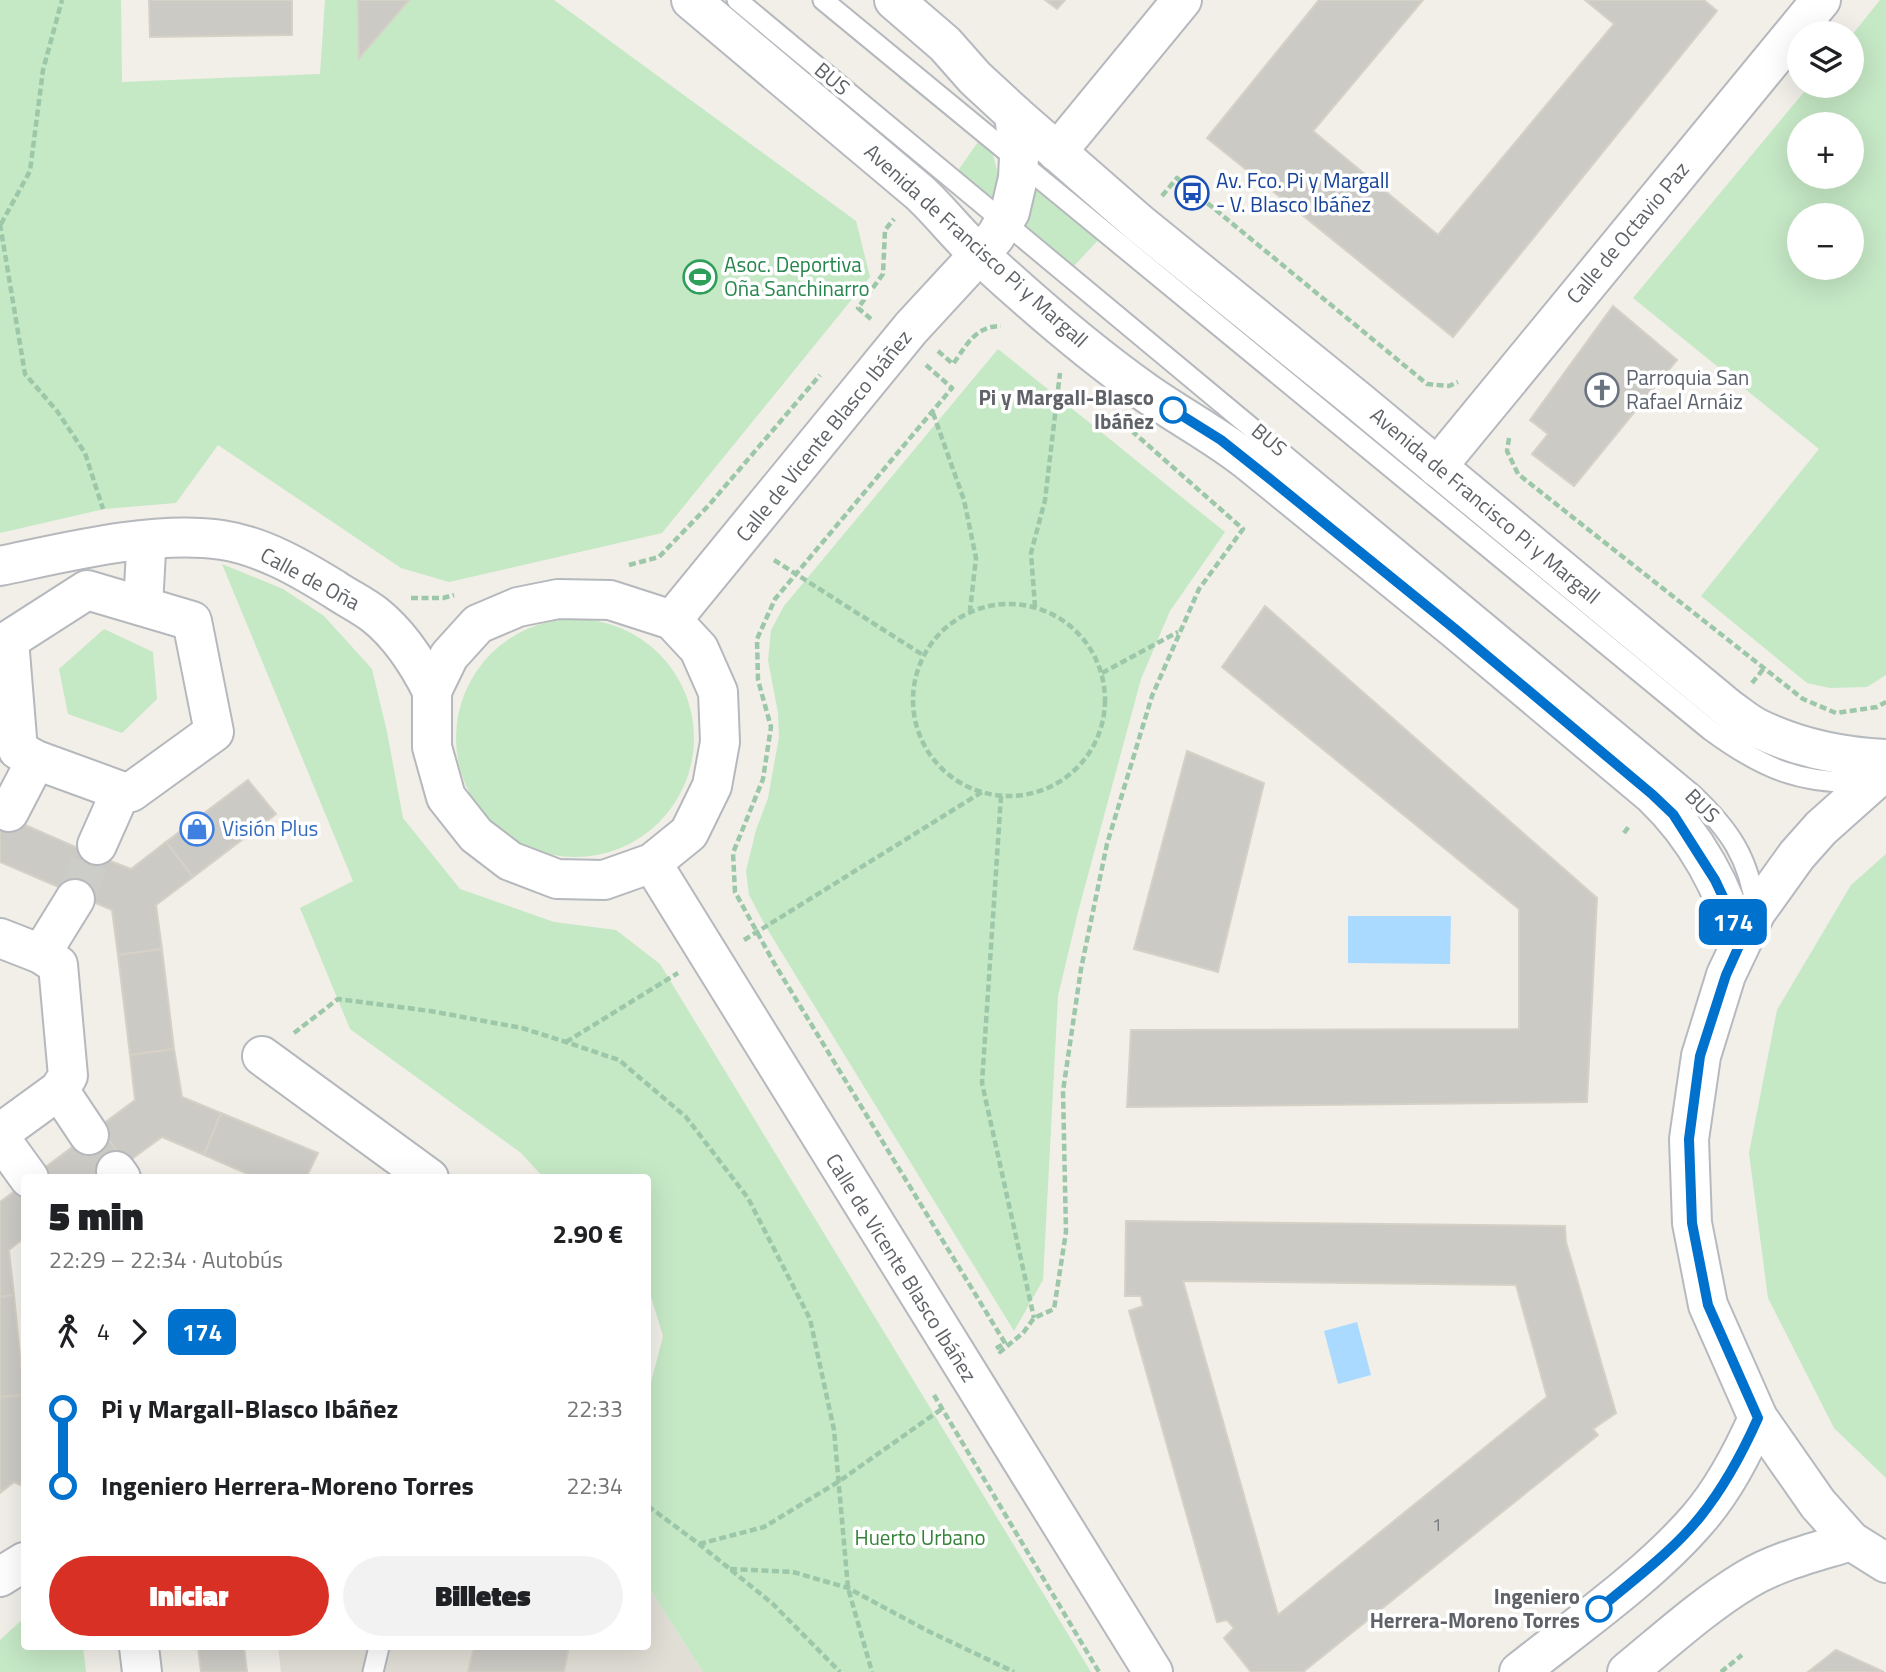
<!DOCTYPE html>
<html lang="es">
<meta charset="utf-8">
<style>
:root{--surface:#fff;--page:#f2f2f2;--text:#202124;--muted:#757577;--accent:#d93025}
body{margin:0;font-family:"Titillium Web",sans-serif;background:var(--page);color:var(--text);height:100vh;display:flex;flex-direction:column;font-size:26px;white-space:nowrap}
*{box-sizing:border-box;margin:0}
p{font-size:23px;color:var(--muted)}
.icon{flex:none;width:38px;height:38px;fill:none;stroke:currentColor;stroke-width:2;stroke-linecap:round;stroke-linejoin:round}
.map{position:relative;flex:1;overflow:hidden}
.drawer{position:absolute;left:21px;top:1174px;width:630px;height:476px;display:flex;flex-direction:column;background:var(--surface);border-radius:7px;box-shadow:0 7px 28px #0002}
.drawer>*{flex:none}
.badge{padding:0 14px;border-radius:10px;font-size:24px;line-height:46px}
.tools{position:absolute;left:1787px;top:21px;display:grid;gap:14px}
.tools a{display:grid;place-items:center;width:77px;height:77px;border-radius:50%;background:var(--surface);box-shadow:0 7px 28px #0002;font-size:35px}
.map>.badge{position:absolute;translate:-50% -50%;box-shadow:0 0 0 4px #fff}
.legs{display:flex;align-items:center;gap:10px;height:77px;padding:0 28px;font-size:23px}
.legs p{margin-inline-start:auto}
.head{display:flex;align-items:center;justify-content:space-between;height:119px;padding:0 28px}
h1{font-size:38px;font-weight:800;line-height:52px}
.primary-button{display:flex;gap:14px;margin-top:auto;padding:14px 28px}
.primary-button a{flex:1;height:80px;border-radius:42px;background:var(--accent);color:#fff;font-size:28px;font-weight:800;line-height:80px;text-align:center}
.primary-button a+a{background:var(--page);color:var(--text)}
ul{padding:0 28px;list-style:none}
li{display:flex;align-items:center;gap:24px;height:77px;font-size:26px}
li i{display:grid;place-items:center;width:10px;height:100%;margin:0 9px;background:currentColor}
li i::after{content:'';width:18px;height:18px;margin:-9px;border:5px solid;border-radius:50%;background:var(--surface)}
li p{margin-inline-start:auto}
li:first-child i{background:linear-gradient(#0000 50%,currentColor 0)}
li:last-child i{background:linear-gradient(currentColor 50%,#0000 0)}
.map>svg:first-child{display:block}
.education{fill:#e1ded6}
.green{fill:#c5e8c5;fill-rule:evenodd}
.water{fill:#aadaff}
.building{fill:#cccac5;stroke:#d6d1c6;stroke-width:2;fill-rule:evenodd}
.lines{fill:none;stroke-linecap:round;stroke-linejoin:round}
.street-tunnel{stroke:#ccccc8;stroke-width:38;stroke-dasharray:38 19;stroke-linecap:butt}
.lane-casing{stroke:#b5b8bc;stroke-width:23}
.street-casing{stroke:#b5b8bc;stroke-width:42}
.secondary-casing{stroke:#b6babf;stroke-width:42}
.path{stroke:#9cc7a9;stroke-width:4.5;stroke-dasharray:7 3.5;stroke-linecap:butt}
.lane{stroke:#fff;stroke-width:19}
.street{stroke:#fff;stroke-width:38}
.secondary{stroke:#fff;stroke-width:38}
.line-1-casing{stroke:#fff;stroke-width:16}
.line-1{stroke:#0072ce;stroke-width:10}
.stop-1-dot{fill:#fff;stroke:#0072ce;stroke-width:3.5}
.labels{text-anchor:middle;stroke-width:7;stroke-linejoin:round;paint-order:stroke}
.number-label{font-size:18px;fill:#7a7d7f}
.street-label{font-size:21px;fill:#5f6368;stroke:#fff}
.transit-label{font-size:21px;fill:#164399;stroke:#fff;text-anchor:start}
.leisure-label{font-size:21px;fill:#27864d;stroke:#fff;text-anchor:start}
.worship-label{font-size:21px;fill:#5b616d;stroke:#fff;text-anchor:start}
.stop-label{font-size:21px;font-weight:bold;fill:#5f6368;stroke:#fff;text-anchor:end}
.shop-label{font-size:21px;fill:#366cbe;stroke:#fff;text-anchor:start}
.park-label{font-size:21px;fill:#348238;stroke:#fff}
</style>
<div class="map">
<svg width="1886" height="1672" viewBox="0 0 1886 1672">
<rect width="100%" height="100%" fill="#f1efe8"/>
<polygon class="education" points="648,1586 703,1672 281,1672 278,1647 648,1647"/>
<g class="green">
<polygon points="0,0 121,0 122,82 320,74 325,0 554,0 856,221 870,277 662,533 449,582 401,568 218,445 176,503 104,509 0,533"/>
<path d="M1880,0H1886V675L1867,687L1830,688L1807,683L1701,596L1819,449L1633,298L1809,86H1852V35ZM1799,124H1852V177H1799ZM1799,215H1852V268H1799Z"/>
<polygon points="902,75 992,151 1000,182 997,204 957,172 978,142 899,78"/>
<polygon points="1029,179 1100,238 1073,267 1020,221"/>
<polygon points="998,349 1225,532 1170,611 1141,679 1078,912 1058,996 1043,1280 1014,1331 766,927 749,895 746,871 756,830 768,798 779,737 778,713 768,660 771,630 784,606"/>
<polygon points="222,564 283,589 324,616 372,669 387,732 403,818 460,889 554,922 616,930 660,964 1091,1672 703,1672 648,1586 648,1394 663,1336 648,1287 648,1178 544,1178 521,1153 350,1029 300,908 353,881"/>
<circle cx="575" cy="738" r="119"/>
<polygon points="104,629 153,652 157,699 122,733 68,714 59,669"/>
<polygon points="1886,854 1886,1478 1834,1428 1768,1298 1749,1153 1777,1010 1851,885"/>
<polygon points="24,1618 24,1647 83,1647 86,1672 0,1672 0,1640"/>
</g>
<g class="water">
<polygon points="1348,916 1451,916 1450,964 1348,963"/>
<polygon points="1357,1322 1371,1375 1338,1384 1324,1331"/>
</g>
<g class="building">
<polygon points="149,0 292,0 292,35 150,37"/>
<polygon points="358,0 409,0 359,58"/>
<polygon points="1045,0 1065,0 1057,9"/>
<polygon points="1319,0 1423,0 1313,131 1438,235 1614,24 1585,0 1704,0 1717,11 1453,337 1207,138"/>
<polygon points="1613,306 1677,360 1574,486 1532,454 1548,434 1530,420"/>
<polygon points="1265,606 1597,898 1587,1102 1127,1107 1131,1030 1519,1029 1519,909 1222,667"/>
<polygon points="1187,751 1264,783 1218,972 1134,949"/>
<polygon points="248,780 276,814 193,877 166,842"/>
<polygon points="0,814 87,852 70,892 0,862"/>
<polygon points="166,842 193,877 156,905 162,949 118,955 112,910 70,892 87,852 131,869"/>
<polygon points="162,949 174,1049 130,1055 118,955"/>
<polygon points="174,1049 182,1097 221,1113 204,1155 162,1137 126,1163 99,1127 135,1100 130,1055"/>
<polygon points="221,1113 318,1153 306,1178 257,1178 204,1155"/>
<polygon points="99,1127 126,1163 107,1178 31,1178"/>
<polygon points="19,1188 24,1195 24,1238 9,1250 14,1295 0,1297 0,1202"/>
<path d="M1126,1221L1565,1226L1566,1242L1616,1413L1593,1429L1598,1435L1303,1672H1251L1224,1638L1234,1628L1227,1620L1217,1622L1129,1311L1143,1306L1141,1296H1125ZM1183,1281L1516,1285L1547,1397L1278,1615Z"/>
<polygon points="14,1295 24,1395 0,1397 0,1297"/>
<polygon points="24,1395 24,1487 14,1482 0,1493 0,1397"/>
<polygon points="198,1647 244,1647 247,1672 201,1672"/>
<polygon points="474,1647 569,1647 564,1672 468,1672"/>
<polygon points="1836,1650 1884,1672 1808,1672"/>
</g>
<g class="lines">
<polyline class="street-tunnel" points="75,899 97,845"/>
<defs>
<g id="lane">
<path d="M737,0L1692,794C1730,830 1749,858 1756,910"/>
<path d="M823,0L1710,730C1763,769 1801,785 1868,782"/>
<polyline points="373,1672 379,1647"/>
</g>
<g id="street">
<polyline points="1057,152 1182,0"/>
<polyline points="1437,467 1821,0"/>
<path d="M0,566C67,552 154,530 222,540C262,546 300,568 334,589C347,598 362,605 375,615C400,635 418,663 432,691"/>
<polygon points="87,590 192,621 214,732 131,792 121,791 36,760 18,750 9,640"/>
<polygon points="558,599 610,600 672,620 699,649 718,692 720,742 712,786 689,833 652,863 604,880 557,879 510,861 476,835 446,797 432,747 432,691 449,656 478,624 518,607"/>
<polyline points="143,606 146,551 149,540"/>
<polyline points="672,620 911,328 995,237 1010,212 1018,178 1019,157 1014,114"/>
<polyline points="9,812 36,760"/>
<polyline points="97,845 121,791"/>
<polyline points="652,863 1153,1672"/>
<polyline points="0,938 41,954 58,965 68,1076 59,1090 0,1133"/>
<polyline points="41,954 75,899"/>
<polyline points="262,1056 429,1178"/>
<polyline points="59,1090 89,1135"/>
<polyline points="0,1138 29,1178"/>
<polyline points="116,1171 121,1178"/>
<polyline points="0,1577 24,1562"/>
<polyline points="139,1647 142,1672"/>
</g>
<g id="secondary">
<path d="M691,0L919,192C941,212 959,237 982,257C1032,303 1090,353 1145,392C1179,416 1215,435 1247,460L1455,629L1653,795C1695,835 1726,890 1739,946"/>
<path d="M894,0L945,44L975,78L1014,114L1140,224L1357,400L1729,709C1738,715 1747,723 1757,728C1796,747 1842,757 1886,759"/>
<polyline points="1886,770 1821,828 1797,855 1756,912 1726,975 1701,1056 1689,1139 1692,1223 1708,1305 1758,1418 1818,1504 1851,1541 1886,1563"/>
<path d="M1519,1672C1577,1626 1650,1575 1698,1519C1724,1489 1742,1454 1758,1418"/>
<path d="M1627,1672C1665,1641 1703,1606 1746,1580C1777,1561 1816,1552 1851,1541"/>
</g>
</defs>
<use href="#lane" class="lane-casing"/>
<use href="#street" class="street-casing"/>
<use href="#secondary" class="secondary-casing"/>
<g class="path">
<polyline points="1162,196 1177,178 1427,384 1449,386 1458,382"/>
<polyline points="0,224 25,374 57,411 85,453 103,509"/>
<polyline points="1,224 30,171 43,70 62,0"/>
<polyline points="871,319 858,308 883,274 885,230 894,219"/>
<path d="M938,351L953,364C967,345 975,326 1001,326"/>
<polyline points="926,365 952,388 775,599 757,639 758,680 771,727 763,779 733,853 735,892 774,963 1005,1343 995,1349"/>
<polyline points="933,413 964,500 976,558 970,610"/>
<polyline points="1509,438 1507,451 1518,474 1803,699 1836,713 1877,707 1886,702"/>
<polyline points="774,560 923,655"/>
<polyline points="629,565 659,557 709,505 820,375"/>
<polyline points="411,598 443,598 454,595"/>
<circle cx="1009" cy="700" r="96"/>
<polyline points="1035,607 1031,553 1045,500 1060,373"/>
<polyline points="1102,673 1178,632"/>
<polyline points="1752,683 1765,667"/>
<polyline points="1001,796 982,1083 1034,1318"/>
<polyline points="1624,833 1630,825"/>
<polyline points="744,940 982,792"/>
<polyline points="294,1033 338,999 430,1011 522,1028 566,1042 619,1060 686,1117 748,1198 810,1319 834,1430 848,1588 872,1672"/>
<polyline points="566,1042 678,973"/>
<polyline points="999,1351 1000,1352 1023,1333 1034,1318 1054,1309 1066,1232 1063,1091 1081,969 1107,844 1152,696 1199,589 1243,529 1133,432"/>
<polyline points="934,1395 1099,1672"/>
<polyline points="648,1506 699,1544 773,1604 840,1672"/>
<polyline points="699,1544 764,1527 838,1482 943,1408"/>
<polyline points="730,1569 793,1572 848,1588 926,1630 1014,1672"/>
<polyline points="1721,1672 1742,1655"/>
</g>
<use href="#lane" class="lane"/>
<use href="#street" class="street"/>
<use href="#secondary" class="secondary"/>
</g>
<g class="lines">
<defs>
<path id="line-1" d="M1173,410L1221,440L1265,475L1455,629L1653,795L1673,814L1715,880L1732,916L1739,946L1726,975L1700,1056L1689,1139L1692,1223L1708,1305L1758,1418C1742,1454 1725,1486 1700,1517C1672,1552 1633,1580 1599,1609"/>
</defs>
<use href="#line-1" class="line-1-casing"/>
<use href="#line-1" class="line-1"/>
</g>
<defs>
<symbol id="bus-ring" viewBox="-11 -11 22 22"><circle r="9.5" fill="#fff" stroke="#1a4fb4" stroke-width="1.5"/><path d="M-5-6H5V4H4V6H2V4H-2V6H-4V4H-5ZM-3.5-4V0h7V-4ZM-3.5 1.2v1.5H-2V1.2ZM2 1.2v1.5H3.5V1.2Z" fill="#1a4fb4"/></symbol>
<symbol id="stadium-ring" viewBox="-11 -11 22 22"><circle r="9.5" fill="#fff" stroke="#2e9e5b" stroke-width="1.5"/><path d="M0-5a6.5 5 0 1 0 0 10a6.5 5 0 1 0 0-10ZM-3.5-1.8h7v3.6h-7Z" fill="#2e9e5b"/></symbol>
<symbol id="church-ring" viewBox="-11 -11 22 22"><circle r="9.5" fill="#fff" stroke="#6b7280" stroke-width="1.5"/><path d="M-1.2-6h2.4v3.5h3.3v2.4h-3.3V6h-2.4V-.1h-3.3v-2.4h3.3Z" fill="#6b7280"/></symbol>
<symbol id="shop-ring" viewBox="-11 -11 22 22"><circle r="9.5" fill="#fff" stroke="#3f7fe0" stroke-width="1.5"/><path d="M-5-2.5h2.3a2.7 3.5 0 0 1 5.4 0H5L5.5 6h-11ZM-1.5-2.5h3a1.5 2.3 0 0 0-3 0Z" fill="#3f7fe0"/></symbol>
</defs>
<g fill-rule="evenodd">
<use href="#bus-ring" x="1173" y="174" width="38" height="38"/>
<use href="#stadium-ring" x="681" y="258" width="38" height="38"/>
<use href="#church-ring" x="1583" y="371" width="38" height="38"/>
<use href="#shop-ring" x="178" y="810" width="38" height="38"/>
</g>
<g class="stop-1-dot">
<circle cx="1173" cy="410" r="12"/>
<circle cx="1599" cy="1609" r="12"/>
</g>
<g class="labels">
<g class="number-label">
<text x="1437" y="1531">1</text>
</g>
<g class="street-label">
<text transform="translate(832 79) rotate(40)" y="7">BUS</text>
<text transform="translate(1628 233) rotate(-50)" y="7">Calle de Octavio Paz</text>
<text transform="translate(976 246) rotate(42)" y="7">Avenida de Francisco Pi y Margall</text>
<text transform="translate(824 436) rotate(-51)" y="7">Calle de Vicente Blasco Ibáñez</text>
<text transform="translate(1269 440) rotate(40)" y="7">BUS</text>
<text transform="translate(1485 506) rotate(40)" y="7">Avenida de Francisco Pi y Margall</text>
<text transform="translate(310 579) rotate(28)" y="7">Calle de Oña</text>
<text transform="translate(1702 806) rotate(45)" y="7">BUS</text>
<text transform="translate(901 1268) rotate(58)" y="7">Calle de Vicente Blasco Ibáñez</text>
</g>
<g class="transit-label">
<text x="1216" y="188">Av. Fco. Pi y Margall<tspan x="1216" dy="24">- V. Blasco Ibáñez</tspan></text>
</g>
<g class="leisure-label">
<text x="724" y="272">Asoc. Deportiva<tspan x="724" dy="24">Oña Sanchinarro</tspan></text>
</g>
<g class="worship-label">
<text x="1626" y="385">Parroquia San<tspan x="1626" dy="24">Rafael Arnáiz</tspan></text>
</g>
<g class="stop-label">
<text x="1154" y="405">Pi y Margall-Blasco<tspan x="1154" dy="24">Ibáñez</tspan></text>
<text x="1580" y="1604">Ingeniero<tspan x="1580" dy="24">Herrera-Moreno Torres</tspan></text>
</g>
<g class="shop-label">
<text x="222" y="836">Visión Plus</text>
</g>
<g class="park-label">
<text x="920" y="1545">Huerto Urbano</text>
</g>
</g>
</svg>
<div class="tools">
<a><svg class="icon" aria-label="layers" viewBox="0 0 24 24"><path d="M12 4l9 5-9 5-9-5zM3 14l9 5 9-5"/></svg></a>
<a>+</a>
<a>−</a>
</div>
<b class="badge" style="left:1733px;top:922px;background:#0072ce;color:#fff">174</b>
<section class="drawer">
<div class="head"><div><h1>5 min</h1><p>22:29 – 22:34 · Autobús</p></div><b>2.90 €</b></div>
<div class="legs"><svg class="icon" aria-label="walk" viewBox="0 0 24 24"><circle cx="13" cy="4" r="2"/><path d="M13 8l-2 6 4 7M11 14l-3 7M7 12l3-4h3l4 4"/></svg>4<svg class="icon" aria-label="forward" viewBox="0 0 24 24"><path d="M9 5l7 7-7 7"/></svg><b class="badge" style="background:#0072ce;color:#fff">174</b></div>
<ul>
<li><i style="color:#0072ce"></i><b>Pi y Margall-Blasco Ibáñez</b><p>22:33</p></li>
<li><i style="color:#0072ce"></i><b>Ingeniero Herrera-Moreno Torres</b><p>22:34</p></li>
</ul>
<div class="primary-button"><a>Iniciar</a><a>Billetes</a></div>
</section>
</div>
